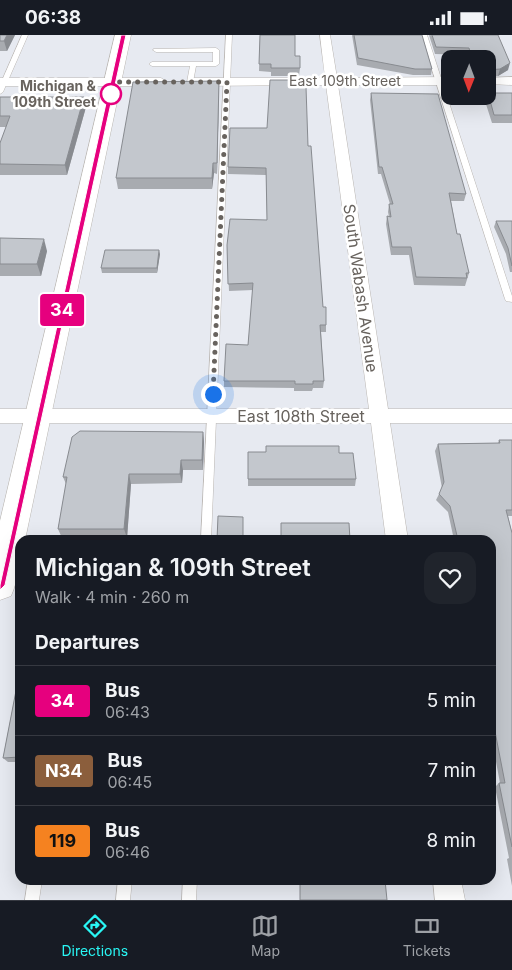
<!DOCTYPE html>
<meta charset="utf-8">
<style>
:root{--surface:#171b24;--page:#20242c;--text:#f1f3f6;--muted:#9ea1a6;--line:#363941;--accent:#29f6f4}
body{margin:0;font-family:Inter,sans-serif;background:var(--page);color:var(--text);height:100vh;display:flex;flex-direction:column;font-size:19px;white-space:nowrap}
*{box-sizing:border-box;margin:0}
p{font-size:16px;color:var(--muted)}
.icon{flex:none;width:28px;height:28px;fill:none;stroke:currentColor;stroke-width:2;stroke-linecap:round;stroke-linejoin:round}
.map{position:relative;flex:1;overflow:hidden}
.sheet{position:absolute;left:15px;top:500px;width:481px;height:350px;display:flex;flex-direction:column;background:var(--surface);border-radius:15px;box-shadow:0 5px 20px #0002}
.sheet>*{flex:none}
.badge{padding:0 10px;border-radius:4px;font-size:18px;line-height:32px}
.needle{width:32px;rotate:181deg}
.fabs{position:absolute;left:441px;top:15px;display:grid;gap:10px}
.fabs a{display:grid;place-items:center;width:55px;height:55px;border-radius:10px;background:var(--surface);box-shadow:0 5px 20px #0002;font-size:25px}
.you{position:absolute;width:25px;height:25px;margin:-12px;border:4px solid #fff;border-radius:50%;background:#1a73e8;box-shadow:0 0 0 8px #1a73e833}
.map>.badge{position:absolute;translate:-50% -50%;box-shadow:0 0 0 2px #fff}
h2{padding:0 20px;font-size:19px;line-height:45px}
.round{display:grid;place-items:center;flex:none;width:52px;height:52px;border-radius:15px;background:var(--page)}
.head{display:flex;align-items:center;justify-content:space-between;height:85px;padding:0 20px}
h1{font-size:24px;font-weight:600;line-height:38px}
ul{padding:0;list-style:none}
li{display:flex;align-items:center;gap:15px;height:70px;padding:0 20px;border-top:1px solid var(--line)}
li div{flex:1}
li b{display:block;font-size:19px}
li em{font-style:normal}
li .badge{min-width:55px;font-weight:700;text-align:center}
.status{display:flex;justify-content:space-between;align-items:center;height:35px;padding:0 25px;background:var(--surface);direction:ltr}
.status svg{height:14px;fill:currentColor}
.tab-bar{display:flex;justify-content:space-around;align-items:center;height:70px;border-top:1px solid var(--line);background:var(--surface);font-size:14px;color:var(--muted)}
.tab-bar a{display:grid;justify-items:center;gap:2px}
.tab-bar .selected{color:var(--accent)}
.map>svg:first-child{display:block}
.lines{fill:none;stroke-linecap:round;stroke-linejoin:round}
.service-casing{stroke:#bab6b2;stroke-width:1}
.minor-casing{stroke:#bab6b2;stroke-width:1}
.secondary-casing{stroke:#bab6b1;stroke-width:1}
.service{fill:#fff;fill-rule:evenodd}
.minor{fill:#fff;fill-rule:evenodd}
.secondary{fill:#fff;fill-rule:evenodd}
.wall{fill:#a8abb0}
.shaded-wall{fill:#888b90}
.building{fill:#c3c7cd;stroke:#888b90}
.line{fill:#e6007e;stroke:#fff}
.walk{stroke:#68635e;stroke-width:5;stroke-dasharray:0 9}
.stop-dot{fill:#fff;stroke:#e6007e;stroke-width:2.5}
.labels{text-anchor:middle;stroke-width:5;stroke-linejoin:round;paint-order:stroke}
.far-street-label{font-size:14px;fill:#68635e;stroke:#fff}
.far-stop-label{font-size:14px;font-weight:bold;fill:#68635e;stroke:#fff;text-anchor:end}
.street-label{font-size:16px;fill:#68635e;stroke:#fff}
</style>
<div class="status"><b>06:38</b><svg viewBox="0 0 49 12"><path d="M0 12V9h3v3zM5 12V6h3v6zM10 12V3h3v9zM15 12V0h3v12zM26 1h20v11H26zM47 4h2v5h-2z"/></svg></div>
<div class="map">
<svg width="512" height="865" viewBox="0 0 512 865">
<rect width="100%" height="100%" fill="#e7eaf1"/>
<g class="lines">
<defs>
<g id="service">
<polygon points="22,0 28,0 3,57 0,59 0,50"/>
<polygon points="226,0 232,0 211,505 201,505"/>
<polygon points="421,0 427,0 512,261 512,267 506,266 505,264"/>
<polygon points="154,14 216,13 219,15 219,29 216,31 196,31 193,47 190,49 187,47 190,31 152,31 149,29 152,27 213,27 213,17 156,17 153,15"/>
<polygon points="28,845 42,845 39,865 25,865"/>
<polygon points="118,845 132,845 130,865 116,865"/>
<polygon points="183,845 197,845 196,865 182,865"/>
</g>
<g id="minor">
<polygon points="320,0 330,0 337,43 450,42 450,50 338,50 388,374 512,374 512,388 390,388 408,505 386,505 371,388 0,388 0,374 369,374 326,50 192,51 186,47 192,43 325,43"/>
<polygon points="512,42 512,50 488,49 488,43"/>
<polygon points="0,43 161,43 167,47 161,51 0,51"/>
<polygon points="433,845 461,845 465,865 435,865"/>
</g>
<path id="secondary" d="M115,0H131L25,505H20C20,525 19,543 11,561L0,565V486Z"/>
</defs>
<use href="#service" class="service-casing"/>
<use href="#minor" class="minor-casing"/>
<use href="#secondary" class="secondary-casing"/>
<use href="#service" class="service"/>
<use href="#minor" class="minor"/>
<use href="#secondary" class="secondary"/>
</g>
<g class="wall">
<polygon points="0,0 15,0 7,16 0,16"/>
<polygon points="260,0 295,21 300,33 299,41 271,41 271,37 259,36"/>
<polygon points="352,0 422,0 432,34 431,40 413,40 357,30"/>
<polygon points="429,0 498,0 508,35 498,41 488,42 488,43 488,24 468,24 467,20 435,19"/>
<polygon points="219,46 219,56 217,139 214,138 212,154 118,154 116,143"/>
<polygon points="300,52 308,111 323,272 326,290 326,297 321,297 324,346 323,353 313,353 312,356 294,356 294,353 224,352 224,346 248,310 253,255 229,256 227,210 267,185 266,140 228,139 228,132 267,93"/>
<polygon points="371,58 466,159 464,166 451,166 457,199 469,238 465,251 414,250 409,220 391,220 386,189 387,181 389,182 388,177 389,169 390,169 381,139 378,139 370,65"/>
<polygon points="488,58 512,58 512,88 492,88 485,66 487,61 488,61"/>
<polygon points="0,62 86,72 67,140 0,140 0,108 6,92 0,92"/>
<polygon points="496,186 512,186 512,237 510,237 506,219 494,192"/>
<polygon points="0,203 47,216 41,241 0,241"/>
<polygon points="160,219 157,238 102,238 101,233"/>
<polygon points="203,397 204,407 203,435 183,435 182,448 131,449 127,503 62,503 58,494 66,449 63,442"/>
<polygon points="499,405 512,405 512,481 508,481 512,498 512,851 507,824 509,823 495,752 499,748 500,748 491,700 491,505 454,505 448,477 436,465 442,453 435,416 438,409 498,408"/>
<polygon points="248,417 339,418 356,444 355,451 248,451"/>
<polygon points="243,482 243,505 217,505"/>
<polygon points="20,635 20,727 8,727 3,723"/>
</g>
<g class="shaded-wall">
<polygon points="7,0 15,0 7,16 4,6"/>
<polygon points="510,28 508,35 498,41 500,34"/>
<polygon points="219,46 219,56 217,139 217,128"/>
<polygon points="84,62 86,72 67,140 65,130"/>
<polygon points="213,128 214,138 212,154 212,143"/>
<polygon points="44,204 47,216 41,241 37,229"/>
<polygon points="159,215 160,219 157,238 157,233"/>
<polygon points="203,397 204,407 203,435 202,425"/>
<polygon points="181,425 183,435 182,448 180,439"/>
<polygon points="129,439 131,449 127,503 124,494"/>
</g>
<g class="building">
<polygon points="0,0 7,0 4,6 0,6"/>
<polygon points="260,0 295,0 295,21 300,21 300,33 271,33 271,29 259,29"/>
<polygon points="354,0 422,0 432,34 415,34 358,23"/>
<polygon points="432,0 498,0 510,28 500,34 488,35 488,41 488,24 472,24 469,13 436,12"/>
<polygon points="270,45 300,45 300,52 306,52 308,111 311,111 323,272 326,272 326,290 320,290 324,346 313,346 313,349 295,349 295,346 224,346 226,309 248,310 253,248 228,249 227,210 230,184 267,185 266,133 228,132 230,93 267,93"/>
<polygon points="219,46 217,128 213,128 212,143 116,143 133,47"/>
<polygon points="371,58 438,59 466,159 449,158 457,199 460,199 469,238 466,238 467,243 416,242 411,212 392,212 387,181 391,182 389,169 393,169 382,132 379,132"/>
<polygon points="488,58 512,58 512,80 494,80"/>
<polygon points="0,62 84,62 65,130 0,129 0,108 10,81 0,81"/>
<polygon points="496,186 512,186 512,231 508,213"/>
<polygon points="0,203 44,204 37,229 0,229"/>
<polygon points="105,215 159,215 157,233 101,233"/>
<polygon points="80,396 203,397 202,425 181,425 180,439 129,439 124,494 58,494 67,442 63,442 72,402"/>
<polygon points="499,405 512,405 512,475 506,475 512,498 512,812 499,748 505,748 491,676 491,505 458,505 450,471 439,459 444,447 438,409 500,408"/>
<polygon points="266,411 339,411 339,418 353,418 356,444 248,444 248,417 266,417"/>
<polygon points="218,481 243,482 243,504 217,505"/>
<polygon points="281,488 349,488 350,505 281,505"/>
<polygon points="20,635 20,722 3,723"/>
<polygon points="300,845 385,845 387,865 300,865"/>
</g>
<polygon class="line" points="121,0 126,0 5,550 0,555 0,550"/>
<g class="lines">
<polyline class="walk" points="111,59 114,47 227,47 213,359"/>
</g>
<circle class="stop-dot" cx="111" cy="59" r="10"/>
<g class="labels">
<g class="far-street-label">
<text x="345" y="51">East 109th Street</text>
</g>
<g class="far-stop-label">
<text x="96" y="56">Michigan &amp;<tspan x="96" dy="16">109th Street</tspan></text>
</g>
<g class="street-label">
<text transform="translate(361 253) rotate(82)" y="6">South Wabash Avenue</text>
<text x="301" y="387">East 108th Street</text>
</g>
</g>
</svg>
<div class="fabs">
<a><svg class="needle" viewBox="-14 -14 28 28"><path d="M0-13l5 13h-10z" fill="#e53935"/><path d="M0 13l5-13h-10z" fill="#9ea1a6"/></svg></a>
</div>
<div class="you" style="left:213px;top:359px"></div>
<b class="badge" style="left:62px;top:275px;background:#e6007e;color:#fff">34</b>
<section class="sheet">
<div class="head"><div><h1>Michigan &amp; 109th Street</h1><p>Walk · 4 min · 260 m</p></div><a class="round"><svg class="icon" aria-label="heart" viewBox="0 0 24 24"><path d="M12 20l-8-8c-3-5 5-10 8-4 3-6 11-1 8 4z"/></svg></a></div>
<h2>Departures</h2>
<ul>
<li><span class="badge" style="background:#e6007e;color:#fff">34</span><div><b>Bus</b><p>06:43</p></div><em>5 min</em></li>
<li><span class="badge" style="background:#8b5e3c;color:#fff">N34</span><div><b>Bus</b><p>06:45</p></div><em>7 min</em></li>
<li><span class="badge" style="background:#f58220;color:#111">119</span><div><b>Bus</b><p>06:46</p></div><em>8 min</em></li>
</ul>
</section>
</div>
<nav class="tab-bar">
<a class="selected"><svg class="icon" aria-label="directions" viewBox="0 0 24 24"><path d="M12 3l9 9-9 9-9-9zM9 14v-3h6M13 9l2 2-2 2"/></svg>Directions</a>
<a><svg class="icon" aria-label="map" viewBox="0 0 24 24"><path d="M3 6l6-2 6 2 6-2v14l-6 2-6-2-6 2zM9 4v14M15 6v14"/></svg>Map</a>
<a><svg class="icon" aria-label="tickets" viewBox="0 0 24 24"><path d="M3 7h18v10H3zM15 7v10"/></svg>Tickets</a>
</nav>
